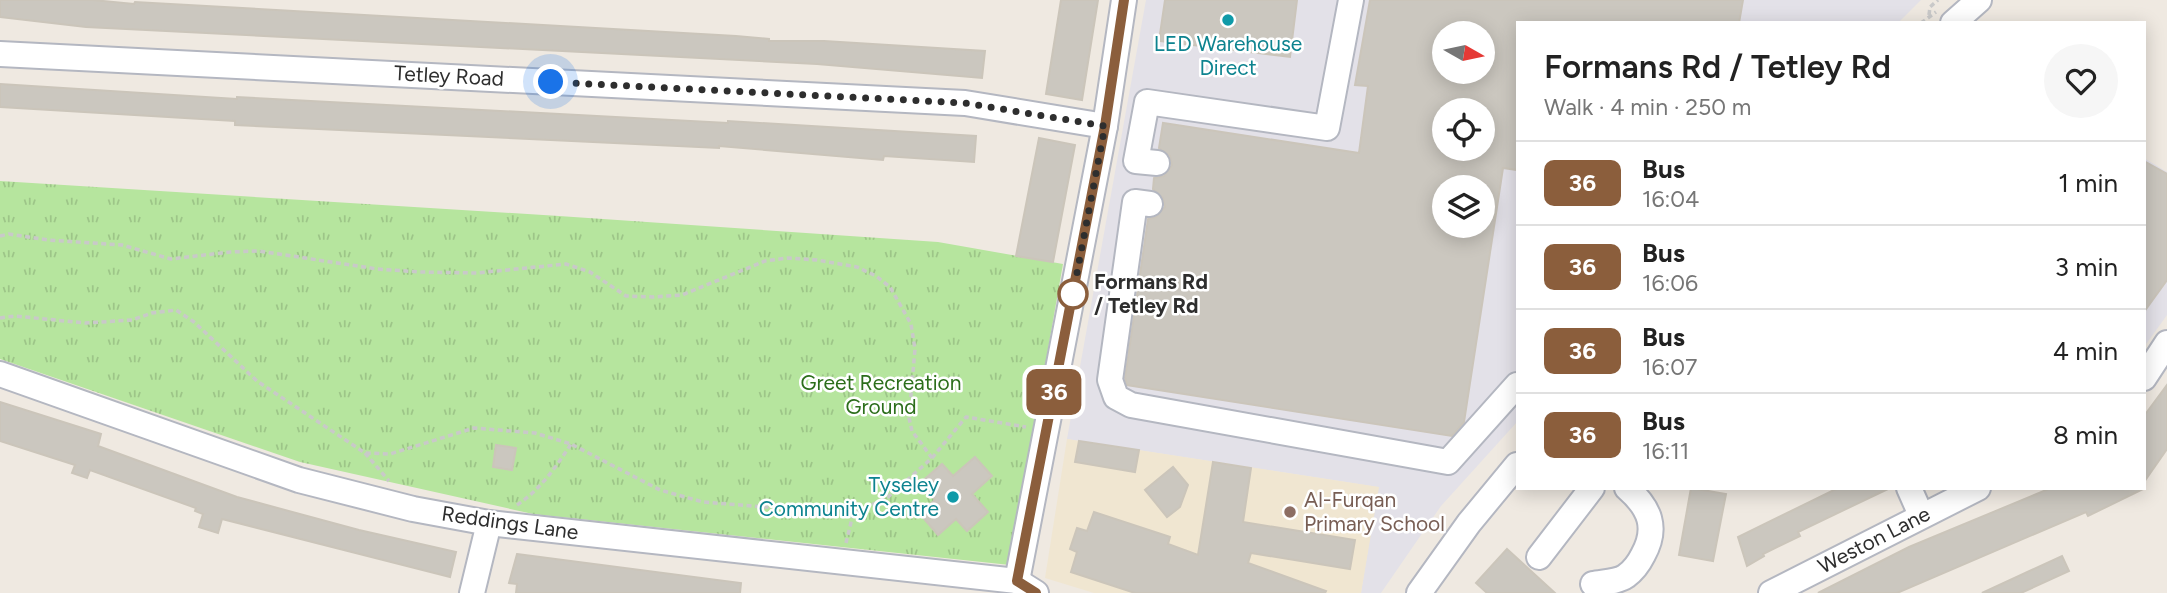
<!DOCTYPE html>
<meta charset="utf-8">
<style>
:root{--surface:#fff;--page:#f6f6f6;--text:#222;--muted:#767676;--line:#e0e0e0}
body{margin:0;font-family:Figtree,sans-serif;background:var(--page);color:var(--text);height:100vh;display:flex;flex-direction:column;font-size:26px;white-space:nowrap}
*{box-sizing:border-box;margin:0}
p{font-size:23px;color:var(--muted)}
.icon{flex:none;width:38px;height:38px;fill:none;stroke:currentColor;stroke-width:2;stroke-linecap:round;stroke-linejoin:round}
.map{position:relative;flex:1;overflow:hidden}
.drawer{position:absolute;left:1516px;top:21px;width:630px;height:469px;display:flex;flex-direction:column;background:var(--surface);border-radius:0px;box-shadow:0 4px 18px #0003}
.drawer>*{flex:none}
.badge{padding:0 14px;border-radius:10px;font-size:24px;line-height:46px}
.needle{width:46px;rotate:99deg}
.tools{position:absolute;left:1432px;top:21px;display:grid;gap:14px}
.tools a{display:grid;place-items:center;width:63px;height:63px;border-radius:50%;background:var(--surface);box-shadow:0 4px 18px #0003;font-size:35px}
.you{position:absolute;width:35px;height:35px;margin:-18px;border:5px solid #fff;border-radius:50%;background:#1a73e8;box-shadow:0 0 0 10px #1a73e833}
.map>.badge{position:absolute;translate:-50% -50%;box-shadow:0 0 0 4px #fff}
.round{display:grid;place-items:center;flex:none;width:74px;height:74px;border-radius:37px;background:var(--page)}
.summary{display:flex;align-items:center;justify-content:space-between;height:119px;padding:0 28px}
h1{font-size:33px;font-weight:600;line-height:52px}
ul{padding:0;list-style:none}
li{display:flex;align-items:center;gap:21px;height:84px;padding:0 28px;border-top:2px solid var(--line)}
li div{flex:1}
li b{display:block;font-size:26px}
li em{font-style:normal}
li .badge{min-width:77px;font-weight:700;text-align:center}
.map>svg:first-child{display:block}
.industrial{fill:#e3e1e8;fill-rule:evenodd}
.education{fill:#f0e6d1}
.park{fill:url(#park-tufts)}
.building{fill:#cbc7bf;stroke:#cbc5ba;stroke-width:2;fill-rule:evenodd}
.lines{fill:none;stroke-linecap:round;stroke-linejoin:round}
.minor-casing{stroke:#b4b7c1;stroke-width:28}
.path{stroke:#c9c9c9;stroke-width:3.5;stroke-dasharray:5 3.5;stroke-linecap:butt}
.minor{stroke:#fff;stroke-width:24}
.line-casing{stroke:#fff;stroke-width:16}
.line{stroke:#8b5e3c;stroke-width:10}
.walk{stroke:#2e2e2e;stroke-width:7;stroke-dasharray:0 12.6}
.culture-dot{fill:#0f9aa8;stroke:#fff;stroke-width:2.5}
.stop-dot{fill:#fff;stroke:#8b5e3c;stroke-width:3.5}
.education-dot{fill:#8d6e63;stroke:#fff;stroke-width:2.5}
.labels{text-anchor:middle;stroke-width:5;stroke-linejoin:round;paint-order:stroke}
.culture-label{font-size:21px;fill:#0d838f;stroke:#fff}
.street-label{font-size:21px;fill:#2e2e2e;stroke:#fff}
.stop-label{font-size:21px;font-weight:bold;fill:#2e2e2e;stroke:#fff;text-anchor:start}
.park-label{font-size:21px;fill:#2c6e1b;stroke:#fff}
.education-label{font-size:21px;fill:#785e54;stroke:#fff;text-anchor:start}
</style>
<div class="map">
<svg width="2167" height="593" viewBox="0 0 2167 593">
<defs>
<pattern id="park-tufts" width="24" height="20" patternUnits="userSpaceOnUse" patternTransform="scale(1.75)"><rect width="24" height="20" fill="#b6e59e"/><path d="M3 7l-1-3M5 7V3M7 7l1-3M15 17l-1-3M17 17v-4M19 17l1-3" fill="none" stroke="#9dc588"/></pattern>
</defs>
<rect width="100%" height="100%" fill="#efe9e1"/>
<g class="industrial">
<path d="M1146,0H1921L1898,23H1517V422L1441,506L1381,593H1361L1378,487L1067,439ZM1444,33H1482V72H1444ZM1444,110H1482V149H1444ZM1444,187H1482V226H1444Z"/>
<polygon points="2144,158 2167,172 2167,315 2144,347"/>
</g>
<polygon class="education" points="1067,439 1379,487 1361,593 1094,593 1045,578"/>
<polygon class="park" points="0,181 559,216 938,242 1063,264 1010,565 533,514 300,462 0,359"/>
<g class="building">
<polygon points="0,0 93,0 134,4 135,2 736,36 769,39 769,41 824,41 985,51 982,78 817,64 86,27 0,17"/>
<polygon points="1061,0 1098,0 1082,100 1046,94"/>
<polygon points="1165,0 1297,0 1290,57 1159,41"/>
<path d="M1370,0H1743L1739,23H1517V170L1503,168L1464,422L1452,436L1127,385L1125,378L1148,219L1156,217L1165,207L1163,198L1153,189L1154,178L1164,176L1172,165L1170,156L1159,148L1163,123L1359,153L1368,86L1355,85ZM1444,33H1482V72H1444ZM1444,110H1482V149H1444ZM1444,187H1482V226H1444Z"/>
<polygon points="0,84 237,99 237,97 728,123 728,121 976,136 974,162 884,156 883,160 719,146 719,148 235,125 235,121 0,107"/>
<polygon points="1039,138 1075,145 1053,262 1016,256"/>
<polygon points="2144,161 2167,174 2167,280 2144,312"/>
<polygon points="2167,385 2167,449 2144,482 2144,416"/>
<polygon points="0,402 101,434 98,446 237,497 359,530 456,552 450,577 222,519 218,533 199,527 203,514 195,511 196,508 90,470 87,478 72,473 75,465 0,441"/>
<polygon points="1079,441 1139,450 1135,472 1075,462"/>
<polygon points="496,445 516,448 512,470 493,467"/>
<polygon points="975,457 992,476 972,494 988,512 967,531 956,519 938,535 919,513 935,500 920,483 942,464 953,476"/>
<polygon points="1213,462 1251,468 1243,522 1355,540 1350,569 1251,553 1248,563 1326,591 1325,593 1135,593 1071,572 1077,552 1070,549 1077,528 1087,531 1094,512 1170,537 1168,544 1198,555"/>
<polygon points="1173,467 1188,485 1180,507 1167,517 1145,490"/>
<polygon points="1691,488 1726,494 1713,561 1679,555"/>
<polygon points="1838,488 1890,488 1798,532 1800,536 1763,554 1764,556 1747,566 1738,537"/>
<polygon points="2051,488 2145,488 2088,516 2086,512 1897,593 1818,593 1909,547"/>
<polygon points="1507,549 1555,593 1487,593 1476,583"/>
<polygon points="517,554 741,583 740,593 516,593 517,584 509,583"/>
<polygon points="2062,556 2069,571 2021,593 1982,593"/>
</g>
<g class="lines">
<defs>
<g id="minor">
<polyline points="1953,23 1979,0"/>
<polyline points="0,54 965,103 1105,126"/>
<polyline points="1157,163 1136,161 1147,102 1327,128 1351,0"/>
<polyline points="1150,204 1135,202 1110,380 1116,397 1131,405 1448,462 1517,385"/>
<polyline points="0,374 299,480 413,509 489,523 1017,581 1036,593"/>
<polyline points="2144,378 2167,343"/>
<polyline points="1909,488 1921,515"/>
<polyline points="1539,557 1592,488"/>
<polyline points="1017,581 1105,126 1124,0"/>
<path d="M1593,584C1603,582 1618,582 1626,576C1633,571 1639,563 1643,555C1658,528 1650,508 1627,488"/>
<polyline points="472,593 489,523"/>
<polyline points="1419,593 1469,523 1517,465"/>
<polyline points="1771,593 1978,488"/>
</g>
</defs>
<use href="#minor" class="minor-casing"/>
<g class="path">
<polyline points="1929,15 1930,7 1938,0"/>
<polyline points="1921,23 1936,12"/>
<polyline points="0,236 9,234 48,240 122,245 171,259 230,252 259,251 377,269 421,272 477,273 566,264 590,272 626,296 653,297 682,295 765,261 788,258 817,260 857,267 876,276 890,287 911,324 915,349 909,418 912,431 932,458"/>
<polyline points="0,318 15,316 85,323 132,320 152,313 176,310 194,322 257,381 365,453 390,454 474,428 535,433 571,444 660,490 703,502 853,514"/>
<polyline points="365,453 389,481"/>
<path d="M517,505C540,490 556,467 571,444"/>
<polyline points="846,543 853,514 888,497 932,458 966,417 1026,427"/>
</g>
<use href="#minor" class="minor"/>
</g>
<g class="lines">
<defs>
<polyline id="line" points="1036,593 1017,581 1105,126 1124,0"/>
</defs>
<use href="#line" class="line-casing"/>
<use href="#line" class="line"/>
<polyline class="walk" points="551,82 965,103 1105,126 1073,294"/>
</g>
<g class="culture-dot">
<circle cx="1228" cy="20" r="7"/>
<circle cx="953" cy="497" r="7"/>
</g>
<circle class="stop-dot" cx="1073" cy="294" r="14"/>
<circle class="education-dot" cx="1290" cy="512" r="7"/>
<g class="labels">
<g class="culture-label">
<text x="1228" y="51">LED Warehouse<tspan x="1228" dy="24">Direct</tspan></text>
<text x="939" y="492" text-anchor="end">Tyseley<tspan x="939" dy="24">Community Centre</tspan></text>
</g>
<g class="street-label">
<text transform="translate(449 76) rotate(3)" y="7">Tetley Road</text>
<text transform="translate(510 523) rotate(8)" y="7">Reddings Lane</text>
<text transform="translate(1874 540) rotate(-27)" y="7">Weston Lane</text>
</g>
<g class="stop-label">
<text x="1094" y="289">Formans Rd<tspan x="1094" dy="24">/ Tetley Rd</tspan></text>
</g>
<g class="park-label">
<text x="881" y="390">Greet Recreation<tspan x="881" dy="24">Ground</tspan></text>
</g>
<g class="education-label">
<text x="1304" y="507">Al-Furqan<tspan x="1304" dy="24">Primary School</tspan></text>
</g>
</g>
</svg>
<div class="tools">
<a><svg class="needle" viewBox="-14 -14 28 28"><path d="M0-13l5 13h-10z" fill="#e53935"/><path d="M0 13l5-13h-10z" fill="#767676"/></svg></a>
<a><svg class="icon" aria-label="locate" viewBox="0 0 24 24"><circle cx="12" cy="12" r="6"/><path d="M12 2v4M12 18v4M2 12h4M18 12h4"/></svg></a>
<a><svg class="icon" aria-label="layers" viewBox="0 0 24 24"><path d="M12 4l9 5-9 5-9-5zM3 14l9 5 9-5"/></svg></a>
</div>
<div class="you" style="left:551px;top:82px"></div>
<b class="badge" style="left:1054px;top:392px;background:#8b5e3c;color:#fff">36</b>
<section class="drawer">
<div class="summary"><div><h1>Formans Rd / Tetley Rd</h1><p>Walk · 4 min · 250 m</p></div><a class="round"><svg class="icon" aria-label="heart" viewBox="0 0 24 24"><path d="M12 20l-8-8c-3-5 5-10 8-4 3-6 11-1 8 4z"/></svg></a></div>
<ul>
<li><span class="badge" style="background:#8b5e3c;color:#fff">36</span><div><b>Bus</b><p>16:04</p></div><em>1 min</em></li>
<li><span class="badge" style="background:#8b5e3c;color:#fff">36</span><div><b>Bus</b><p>16:06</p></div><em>3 min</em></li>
<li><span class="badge" style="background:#8b5e3c;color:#fff">36</span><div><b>Bus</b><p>16:07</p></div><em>4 min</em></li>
<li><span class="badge" style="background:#8b5e3c;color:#fff">36</span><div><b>Bus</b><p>16:11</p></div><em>8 min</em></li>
</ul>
</section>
</div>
